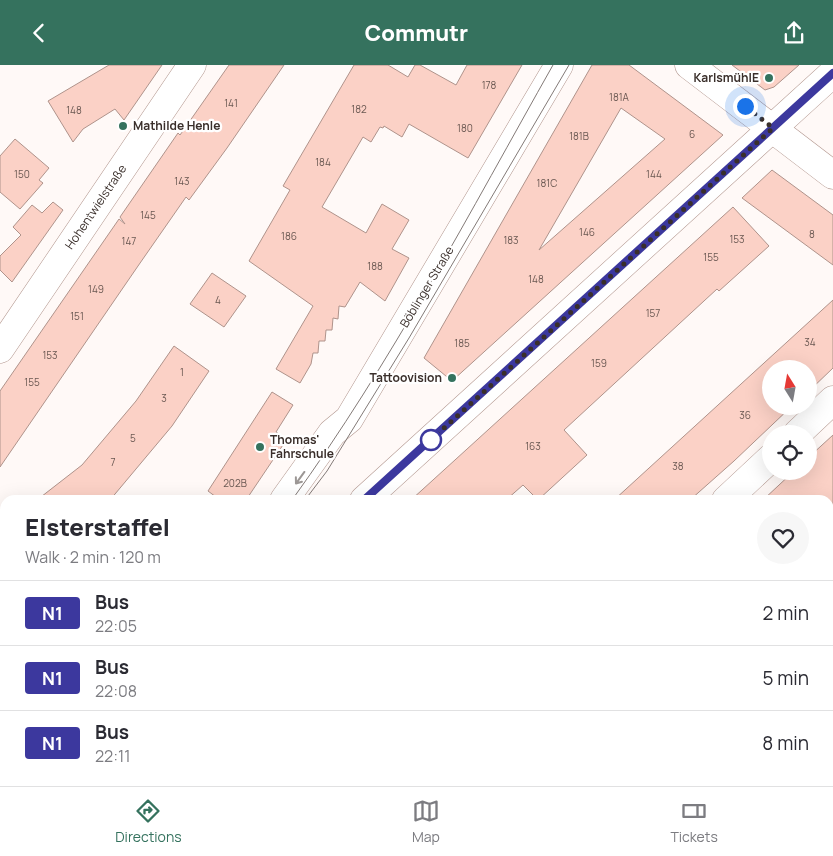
<!DOCTYPE html>
<meta charset="utf-8">
<style>
:root{--surface:#fff;--page:#f7f7f7;--text:#2b2b33;--muted:#7c7c81;--line:#e1e1e2;--accent:#35725e}
body{margin:0;font-family:Manrope,sans-serif;background:var(--page);color:var(--text);height:100vh;display:flex;flex-direction:column;font-size:19px;white-space:nowrap}
*{box-sizing:border-box;margin:0}
p{font-size:16px;color:var(--muted)}
.icon{flex:none;width:28px;height:28px;fill:none;stroke:currentColor;stroke-width:2;stroke-linecap:round;stroke-linejoin:round}
.map{position:relative;flex:1;overflow:hidden}
.details{position:absolute;left:0px;top:430px;width:834px;height:291px;display:flex;flex-direction:column;background:var(--surface);border-radius:15px 15px 0 0;box-shadow:0 5px 20px #0002}
.details>*{flex:none}
.badge{padding:0 10px;border-radius:4px;font-size:18px;line-height:32px}
.needle{width:32px;rotate:349deg}
.buttons{position:absolute;left:762px;top:295px;display:grid;gap:10px}
.buttons a{display:grid;place-items:center;width:55px;height:55px;border-radius:50%;background:var(--surface);box-shadow:0 5px 20px #0002;font-size:25px}
.you{position:absolute;width:25px;height:25px;margin:-12px;border:4px solid #fff;border-radius:50%;background:#1a73e8;box-shadow:0 0 0 8px #1a73e833}
.map>.badge{position:absolute;translate:-50% -50%;box-shadow:0 0 0 2px #fff}
.round{display:grid;place-items:center;flex:none;width:52px;height:52px;border-radius:26px;background:var(--page)}
.head{display:flex;align-items:center;justify-content:space-between;height:85px;padding:0 25px}
h1{font-size:24px;font-weight:800;line-height:38px}
ul{padding:0;list-style:none}
li{display:flex;align-items:center;gap:15px;height:65px;padding:0 25px;border-top:1px solid var(--line)}
li div{flex:1}
li b{display:block;font-size:19px}
li em{font-style:normal}
li .badge{min-width:55px;font-weight:700;text-align:center}
header{display:flex;justify-content:space-between;align-items:center;height:65px;padding:0 25px;background:var(--accent);color:#fff;font-size:22px;font-weight:800}
.dock{display:flex;justify-content:space-around;align-items:center;height:70px;border-top:1px solid var(--line);background:var(--surface);font-size:14px;color:var(--muted)}
.dock a{display:grid;justify-items:center;gap:2px}
.dock .selected{color:var(--accent)}
.map>svg:first-child{display:block}
.building{fill:#fbd1c6;stroke:#af938b;fill-rule:evenodd}
.lines{fill:none;stroke-linecap:round;stroke-linejoin:round}
.minor-casing{stroke:#b2968e;stroke-width:29}
.minor{stroke:#fff;stroke-width:28}
.tram{stroke:#837a77;stroke-width:1}
.oneway{stroke:#9c9795}
.line-casing{stroke:#fff;stroke-width:11}
.line{stroke:#3c389e;stroke-width:8}
.walk{stroke:#3a2f2b;stroke-width:5;stroke-dasharray:0 9}
.poi-dot{fill:#35725e;stroke:#fff;stroke-width:2}
.stop-dot{fill:#fff;stroke:#3c389e;stroke-width:2.5}
.labels{text-anchor:middle;stroke-width:4.5;stroke-linejoin:round;paint-order:stroke}
.number-label{font-size:10px;fill:#6a5852}
.poi-label{font-size:12px;font-weight:bold;fill:#3a2f2b;stroke:#fff;text-anchor:end}
.street-label{font-size:12px;fill:#3a2f2b;stroke:#fff}
</style>
<header><svg class="icon" aria-label="back" viewBox="0 0 24 24"><path d="M15 5l-7 7 7 7"/></svg>Commutr<svg class="icon" aria-label="share" viewBox="0 0 24 24"><path d="M12 15V3M7 8l5-5 5 5M5 13v7h14v-7"/></svg></header>
<div class="map">
<svg width="833" height="721" viewBox="0 0 833 721">
<rect width="100%" height="100%" fill="#fff9f7"/>
<g class="building">
<polygon points="109,0 162,0 124,55 115,44 83,64 73,77 48,36"/>
<polygon points="229,0 284,0 227,83 189,135 186,132 138,201 0,402 0,326 119,154 125,159 120,152 178,68 180,70"/>
<polygon points="354,0 388,0 408,12 415,0 420,0 456,20 467,0 522,0 468,93 409,59 402,72 384,61 383,63 380,62 371,77 363,72 322,142 366,168 382,139 409,155 392,184 409,193 385,236 360,217 345,242 339,241 338,254 333,253 332,265 326,265 325,276 319,276 318,288 313,288 311,299 300,318 276,304 313,241 249,196 290,125 283,121"/>
<path d="M592,0H629L723,70L452,316L424,293ZM621,43L665,74L539,185Z"/>
<polygon points="732,0 799,0 774,22 765,25"/>
<polygon points="15,74 49,103 39,115 43,118 20,144 0,127 0,91"/>
<polygon points="772,105 833,150 833,200 742,133"/>
<polygon points="53,137 63,145 12,217 0,205 0,191 21,170 13,162 32,140 42,148"/>
<polygon points="733,142 769,181 719,226 717,224 564,365 587,390 538,435 523,420 506,435 411,435"/>
<polygon points="212,208 246,231 224,262 190,239"/>
<polygon points="833,235 833,303 809,326 809,304 771,304 771,341 792,341 734,396 690,435 614,435"/>
<polygon points="174,281 209,306 172,361 110,435 37,435 82,400 136,336"/>
<polygon points="272,327 293,340 276,367 287,374 246,435 220,435 208,426"/>
<polygon points="833,370 833,451 829,446 829,435 763,435 794,406 809,406 809,392"/>
</g>
<g class="lines">
<defs>
<g id="minor">
<polyline points="689,0 833,110"/>
<polyline points="0,284 192,0"/>
<polyline points="797,369 833,335"/>
<polyline points="284,435 332,368 349,354 559,0"/>
<polyline points="364,435 833,8"/>
<polyline points="726,435 771,393"/>
<polyline points="582,716 586,721"/>
<polyline points="52,721 57,716"/>
<polyline points="417,721 423,716"/>
</g>
</defs>
<use href="#minor" class="minor-casing"/>
<use href="#minor" class="minor"/>
<g class="tram">
<path d="M292,435C391,298 470,147 553,0"/>
<polyline points="305,435 327,406 409,273 569,0"/>
<polyline points="0,721 6,716"/>
<polyline points="21,721 26,716"/>
</g>
</g>
<defs><path id="oneway-shaft" d="M-6 0H5M1.5-3L5.5 0L1.5 3" fill="none" stroke-width="1.6" stroke-linecap="round" stroke-linejoin="round" transform="scale(1.25)"/></defs>
<use class="oneway" href="#oneway-shaft" transform="translate(300 413) rotate(126)"/>
<g class="lines">
<defs>
<polyline id="line" points="364,435 833,8"/>
</defs>
<use href="#line" class="line-casing"/>
<use href="#line" class="line"/>
<polyline class="walk" points="431,375 773,63 745,41"/>
</g>
<g class="poi-dot">
<circle cx="769" cy="13" r="5"/>
<circle cx="123" cy="61" r="5"/>
<circle cx="452" cy="313" r="5"/>
<circle cx="260" cy="382" r="5"/>
</g>
<circle class="stop-dot" cx="431" cy="375" r="10"/>
<g class="labels">
<g class="number-label">
<text x="489" y="24">178</text>
<text x="619" y="36">181A</text>
<text x="231" y="42">141</text>
<text x="359" y="48">182</text>
<text x="74" y="49">148</text>
<text x="465" y="67">180</text>
<text x="692" y="73">6</text>
<text x="579" y="75">181B</text>
<text x="323" y="101">184</text>
<text x="22" y="113">150</text>
<text x="654" y="113">144</text>
<text x="182" y="120">143</text>
<text x="547" y="122">181C</text>
<text x="148" y="154">145</text>
<text x="587" y="171">146</text>
<text x="812" y="173">8</text>
<text x="289" y="175">186</text>
<text x="737" y="178">153</text>
<text x="511" y="179">183</text>
<text x="129" y="180">147</text>
<text x="711" y="196">155</text>
<text x="375" y="205">188</text>
<text x="536" y="218">148</text>
<text x="96" y="228">149</text>
<text x="218" y="239">4</text>
<text x="653" y="252">157</text>
<text x="77" y="255">151</text>
<text x="810" y="281">34</text>
<text x="462" y="282">185</text>
<text x="50" y="294">153</text>
<text x="599" y="302">159</text>
<text x="182" y="311">1</text>
<text x="32" y="321">155</text>
<text x="164" y="337">3</text>
<text x="745" y="354">36</text>
<text x="133" y="377">5</text>
<text x="533" y="385">163</text>
<text x="113" y="401">7</text>
<text x="678" y="405">38</text>
<text x="235" y="422">202B</text>
</g>
<g class="poi-label">
<text x="759" y="17">KarlsmühlE</text>
<text x="133" y="65" text-anchor="start">Mathilde Henle</text>
<text x="442" y="317">Tattoovision</text>
<text x="270" y="379" text-anchor="start">Thomas'<tspan x="270" dy="14">Fahrschule</tspan></text>
</g>
<g class="street-label">
<text transform="translate(96 142) rotate(-56)" y="4">Hohentwielstraße</text>
<text transform="translate(427 222) rotate(-59)" y="4">Böblinger Straße</text>
</g>
</g>
</svg>
<div class="buttons">
<a><svg class="needle" viewBox="-14 -14 28 28"><path d="M0-13l5 13h-10z" fill="#e53935"/><path d="M0 13l5-13h-10z" fill="#7c7c81"/></svg></a>
<a><svg class="icon" aria-label="locate" viewBox="0 0 24 24"><circle cx="12" cy="12" r="6"/><path d="M12 2v4M12 18v4M2 12h4M18 12h4"/></svg></a>
</div>
<div class="you" style="left:745px;top:41px"></div>
<section class="details">
<div class="head"><div><h1>Elsterstaffel</h1><p>Walk · 2 min · 120 m</p></div><a class="round"><svg class="icon" aria-label="heart" viewBox="0 0 24 24"><path d="M12 20l-8-8c-3-5 5-10 8-4 3-6 11-1 8 4z"/></svg></a></div>
<ul>
<li><span class="badge" style="background:#3c389e;color:#fff">N1</span><div><b>Bus</b><p>22:05</p></div><em>2 min</em></li>
<li><span class="badge" style="background:#3c389e;color:#fff">N1</span><div><b>Bus</b><p>22:08</p></div><em>5 min</em></li>
<li><span class="badge" style="background:#3c389e;color:#fff">N1</span><div><b>Bus</b><p>22:11</p></div><em>8 min</em></li>
</ul>
</section>
</div>
<nav class="dock">
<a class="selected"><svg class="icon" aria-label="directions" viewBox="0 0 24 24"><path d="M12 3l9 9-9 9-9-9zM9 14v-3h6M13 9l2 2-2 2"/></svg>Directions</a>
<a><svg class="icon" aria-label="map" viewBox="0 0 24 24"><path d="M3 6l6-2 6 2 6-2v14l-6 2-6-2-6 2zM9 4v14M15 6v14"/></svg>Map</a>
<a><svg class="icon" aria-label="tickets" viewBox="0 0 24 24"><path d="M3 7h18v10H3zM15 7v10"/></svg>Tickets</a>
</nav>
